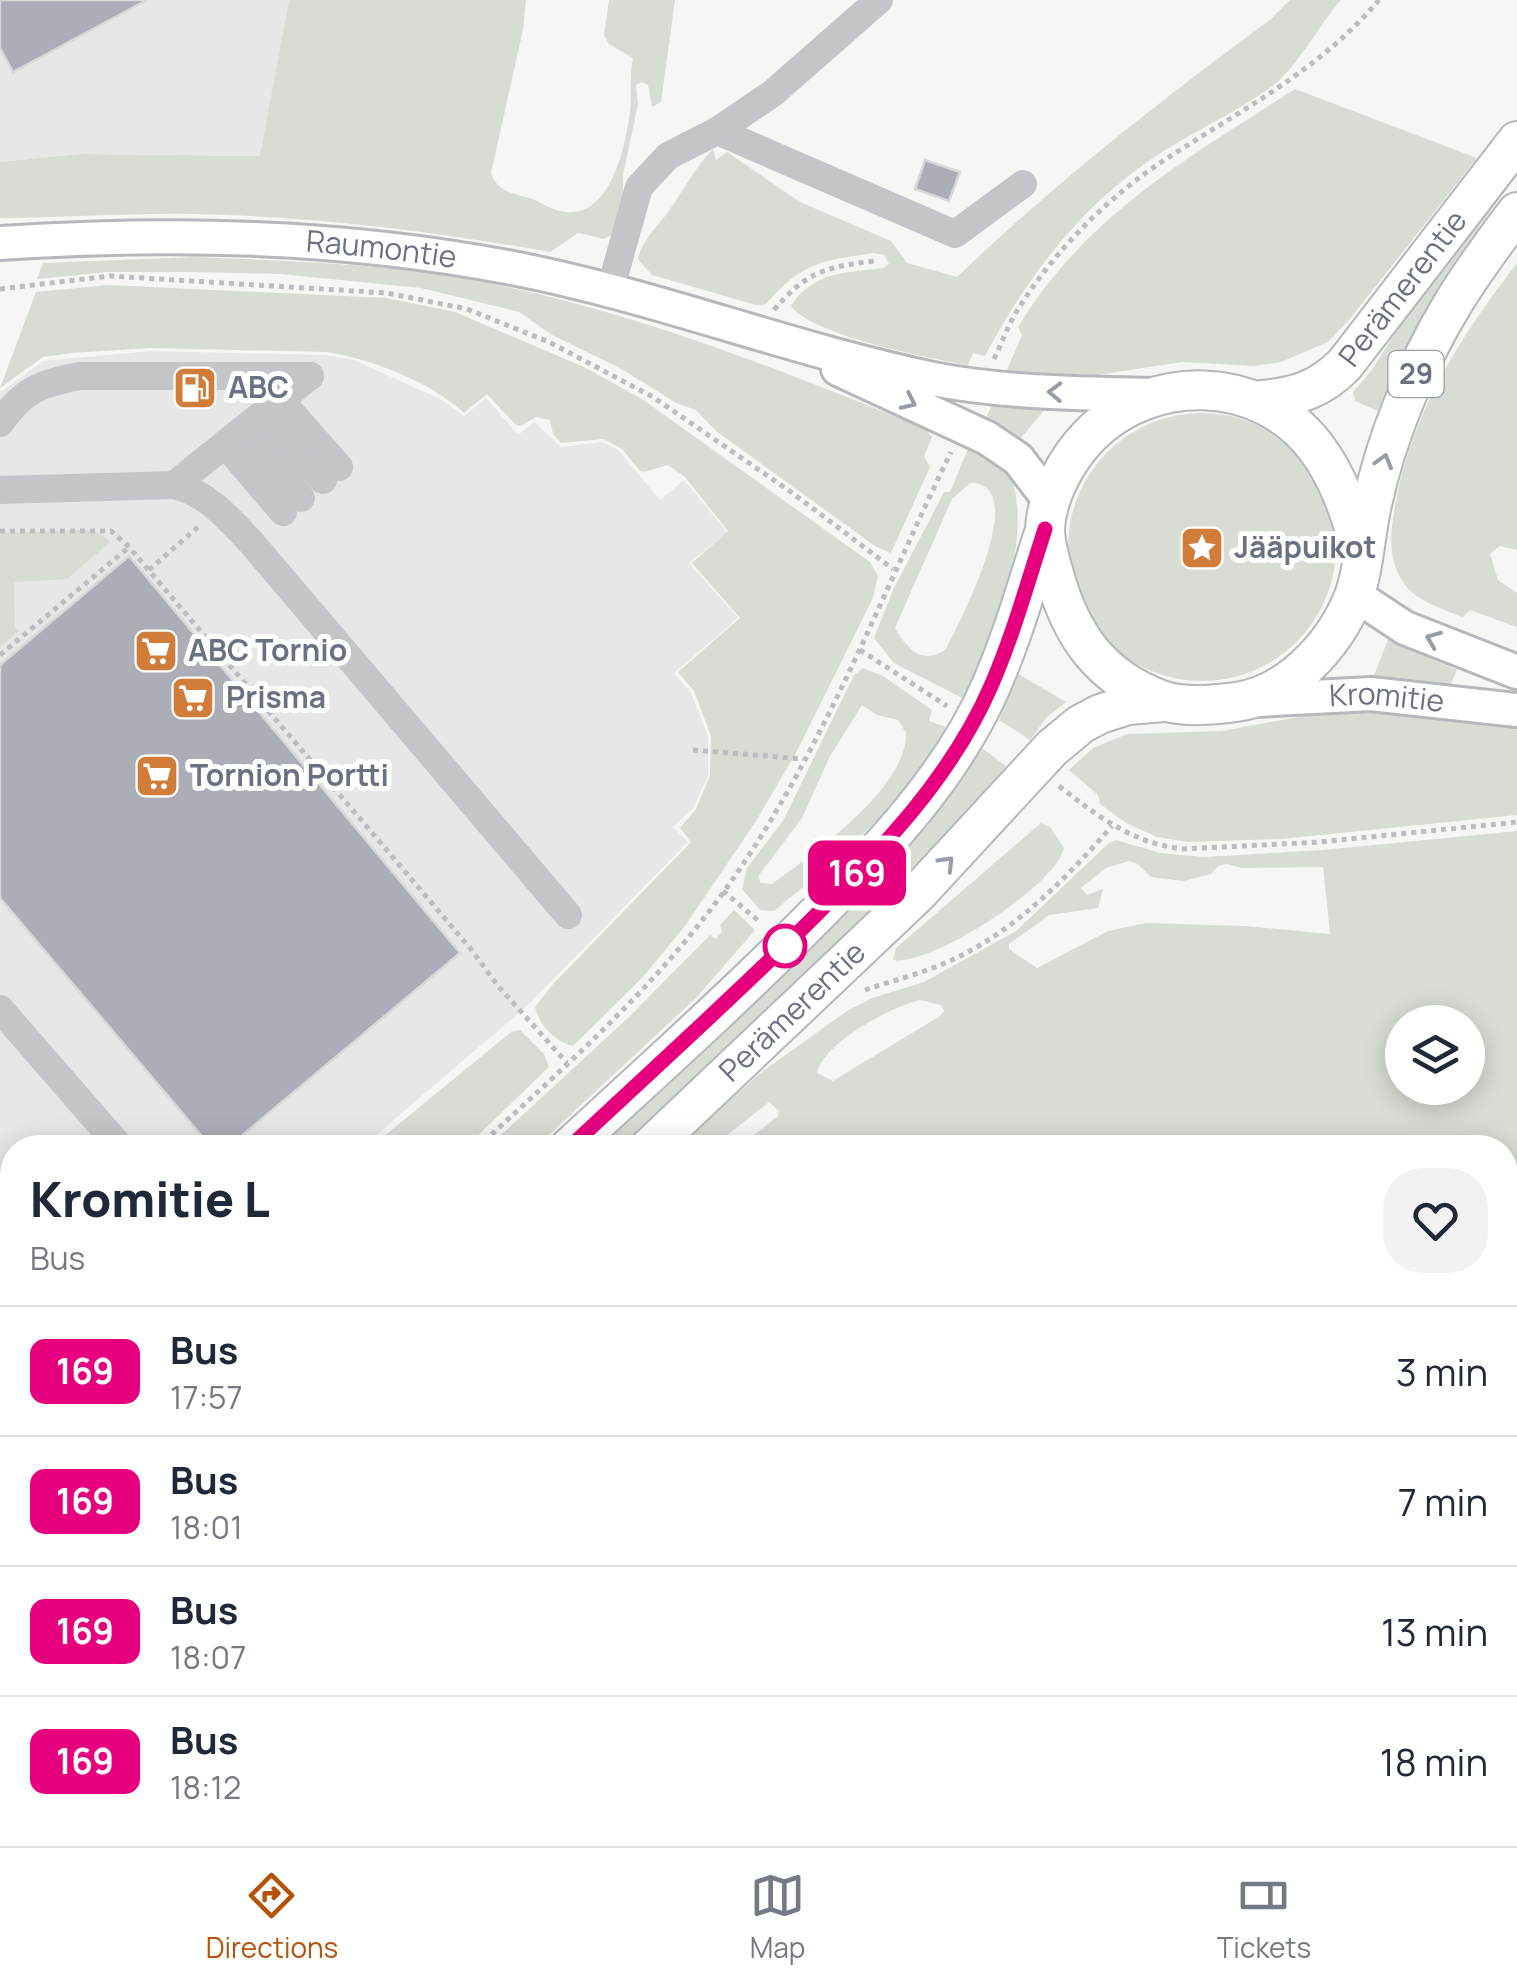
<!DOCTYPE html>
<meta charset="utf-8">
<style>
:root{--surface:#fff;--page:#f2f2f3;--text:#1f2937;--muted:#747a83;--line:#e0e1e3;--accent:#b45309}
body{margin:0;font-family:Manrope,sans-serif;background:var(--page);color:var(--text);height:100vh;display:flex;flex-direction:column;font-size:38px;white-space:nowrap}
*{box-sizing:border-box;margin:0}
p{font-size:32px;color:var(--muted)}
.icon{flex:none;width:55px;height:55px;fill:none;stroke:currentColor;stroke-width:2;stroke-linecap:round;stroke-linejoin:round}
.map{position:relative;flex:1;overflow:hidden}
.details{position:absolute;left:0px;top:1135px;width:1518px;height:712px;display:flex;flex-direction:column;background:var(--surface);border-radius:40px 40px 0 0;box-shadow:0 5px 25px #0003}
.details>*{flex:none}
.badge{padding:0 20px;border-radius:15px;font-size:35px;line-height:65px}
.tools{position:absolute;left:1385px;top:1005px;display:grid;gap:20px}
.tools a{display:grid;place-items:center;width:100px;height:100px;border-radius:50%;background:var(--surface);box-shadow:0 5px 25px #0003;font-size:50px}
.map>.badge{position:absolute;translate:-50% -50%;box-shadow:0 0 0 5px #fff}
.round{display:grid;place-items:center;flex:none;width:105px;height:105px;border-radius:40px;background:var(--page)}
.headline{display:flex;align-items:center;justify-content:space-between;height:170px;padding:0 30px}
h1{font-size:48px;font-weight:800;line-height:75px}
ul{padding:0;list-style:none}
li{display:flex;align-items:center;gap:30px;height:130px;padding:0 30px;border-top:2px solid var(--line)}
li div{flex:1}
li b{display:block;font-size:38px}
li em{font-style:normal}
li .badge{min-width:110px;font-weight:700;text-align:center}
.dock{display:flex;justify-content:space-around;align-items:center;height:140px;border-top:2px solid var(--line);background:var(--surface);font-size:28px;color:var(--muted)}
.dock a{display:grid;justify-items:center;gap:5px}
.dock .on{color:var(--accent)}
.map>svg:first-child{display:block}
.built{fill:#e7e7e7}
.green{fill:#d7ddd5;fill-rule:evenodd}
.building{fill:#abaeb6;stroke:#d8d8d6;stroke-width:2.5}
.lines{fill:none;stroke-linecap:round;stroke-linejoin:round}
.major-casing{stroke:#b6b8bc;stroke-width:38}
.highway-casing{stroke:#b5b7bb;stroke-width:42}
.path{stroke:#bcbdc0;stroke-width:5;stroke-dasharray:5 5;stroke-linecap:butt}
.minor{stroke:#c3c5c9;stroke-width:28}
.major{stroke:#fff;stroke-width:32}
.highway{stroke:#fff;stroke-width:38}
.oneway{stroke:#969ca8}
.line-casing{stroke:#fff;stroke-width:22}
.line{stroke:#e6007e;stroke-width:15}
.stop-dot{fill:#fff;stroke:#e6007e;stroke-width:5}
.labels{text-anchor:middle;stroke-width:10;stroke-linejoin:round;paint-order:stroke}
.shield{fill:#fff;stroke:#969ca8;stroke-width:2.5}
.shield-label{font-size:28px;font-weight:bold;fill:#697182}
.street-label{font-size:30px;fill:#697182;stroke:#fff}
.poi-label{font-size:30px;font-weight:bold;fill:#697182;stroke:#fff;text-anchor:start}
</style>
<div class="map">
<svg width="1517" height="1846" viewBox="0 0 1517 1846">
<rect width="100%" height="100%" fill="#f6f6f4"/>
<g class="built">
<polygon points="0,0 289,0 261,156 80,154 0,162"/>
<polygon points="151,351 326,355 354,360 442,400 464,416 486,398 518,435 534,422 561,447 602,442 618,450 660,500 684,480 727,532 689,563 738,618 674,673 691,693 708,736 708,776 693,808 673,827 688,842 528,1005 362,1147 12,1148 12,1222 0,1212 0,393 43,361"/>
<polygon points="0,1306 12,1309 12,1573 0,1589"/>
</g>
<g class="green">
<path d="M289,0H526L523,30L491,173C499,197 522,192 541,203C604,240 624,157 630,112C632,93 629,77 633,58L609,44L604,35L609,0H675L661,102L652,107L648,85L642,82L636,85L638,104L623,175V203L612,235L604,239L578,233L550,252C432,231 313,216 192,214C128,213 64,218 0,218V162L80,154L260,156Z"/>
<path d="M1290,0H1341C1321,23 1297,66 1275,84C1241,110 1200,128 1164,151C1085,200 1028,275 985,356L973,353L968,365C931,359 811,335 791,306C813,271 846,273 883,268L889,264L884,255L874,253C821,261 803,262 766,304L756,305L652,275L638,259C641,241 658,226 669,211C684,189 694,169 713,149L716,160L727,152L800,202L891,241L907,263L957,277C1055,183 1161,100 1271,19Z"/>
<path d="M1295,89L1477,158L1349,320L1328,342L1281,362L1254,366L1182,362L1097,375L1006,372L1022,335L1018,327C1087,214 1188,158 1295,89Z"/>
<path d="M1512,173L1517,175C1458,254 1413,319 1378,411L1355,401L1353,392L1371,371L1411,308Z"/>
<path d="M194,257C262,260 331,262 400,269C581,290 756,360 924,428L932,437L924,456L930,467L891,553L875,546L716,431L696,410L676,403L620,368L552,335L519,312L421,288L280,274L192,272H108L37,279L43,263Z"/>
<path d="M1517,263V550L1500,546L1490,554L1498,580L1517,593V627L1470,610L1462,617C1442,608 1416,602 1403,582C1386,556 1391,529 1396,501C1413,410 1461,336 1517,263Z"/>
<path d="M109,285L386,298L455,312L584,367L642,399L870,562L878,576L873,598L796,753L756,821L685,926L643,977L573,1046C555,1042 539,1025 535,1007L554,983L691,842L680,828L696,809L710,776L711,736L694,691L678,672L740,618L692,563L728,531L685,477L668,465L644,472L640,471L622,449L603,439L561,443L553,434L550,420L536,417L521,426L515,424L487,394L464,413C429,381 372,359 326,352L151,348L71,353L43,357L0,388L36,292Z"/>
<polygon points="992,405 1045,409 1021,438 984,422"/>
<circle cx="1202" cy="547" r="134"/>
<path d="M970,444C988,454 1009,465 1014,487C1030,549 992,644 962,698L894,663L874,638L893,590L944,492H950ZM970,483C1033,482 959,624 946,649C923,666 907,649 895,628L952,499Z"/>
<polygon points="87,530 102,534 110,542 67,579 14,582 15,627 19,631 0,647 0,533"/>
<polygon points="1389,637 1407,648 1457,670 1450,686 1372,681"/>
<path d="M863,668L883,676L932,710L929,721L946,727C906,804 840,857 774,911L760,910L742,889L747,868L783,821L854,675ZM862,705L877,715L898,720L906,733C908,787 812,855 772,884L760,883L759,875L802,818L830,756Z"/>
<polygon points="1017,673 1066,702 1047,717 1030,740 999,720"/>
<polygon points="1390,710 1517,728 1517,815 1282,839 1188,842 1157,837 1126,823 1100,804 1098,795 1069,770 1093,748 1127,734 1222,731 1320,713"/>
<path d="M982,748L1006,766C892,906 754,1024 622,1147L595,1148L885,874L934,816Z"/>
<path d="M1041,823L1050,827L1064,848C1056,885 931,967 893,960L896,948Z"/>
<path d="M1517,831V1528L1505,1533V1148L739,1147L778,1116L779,1111L769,1102L712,1147H678L759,1074L847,1011L872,998L924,982L1016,931L1109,843L1116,840L1160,853L1204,857L1323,850ZM1129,861L1138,864L1151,877L1183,881L1211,874L1218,866L1227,864L1242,868L1323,867L1330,934L1245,926L1146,923L1108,931L1037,968L1009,949V944L1049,915L1098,908L1103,889L1087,895L1081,888L1106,868ZM920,1000L941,1005L944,1011L940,1016L833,1081L817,1073C824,1042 891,1007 920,1000ZM1402,1022H1468V1088H1402Z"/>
<polygon points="734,910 755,930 697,997 536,1147 488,1147 630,1016 710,935 716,939 722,932 720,925"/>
<polygon points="520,1030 544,1054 549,1067 466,1147 371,1147 511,1032"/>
<polygon points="12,1549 12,1613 0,1628 0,1563"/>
<polygon points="72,1835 342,1835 323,1846 69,1846"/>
<rect x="797" y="1835" width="182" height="11"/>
</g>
<g class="building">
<polygon points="0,0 147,0 13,72 0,48"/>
<polygon points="925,160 960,172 949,201 915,189"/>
<polygon points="129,556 460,953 227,1148 212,1148 0,898 0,665"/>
</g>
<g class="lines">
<defs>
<g id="major">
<path id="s1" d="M0,243C170,232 338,235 507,267C651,294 789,349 933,379C1005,393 1079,393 1152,395"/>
<polyline points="838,369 987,438 1018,459 1051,502"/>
<polyline points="1355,595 1405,628 1517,672"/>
<path id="s2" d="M1257,700L1371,694L1517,710"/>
</g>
<g id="highway">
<path id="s3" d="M1262,400C1296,397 1321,389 1345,364L1517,141"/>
<path d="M1363,557C1352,519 1340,478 1315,446C1260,375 1152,372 1089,436C1067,459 1046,496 1045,530C1045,544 1050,560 1054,574C1071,636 1100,677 1161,700C1183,708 1213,705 1236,702C1289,695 1335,645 1354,596C1365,566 1365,532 1373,500C1380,468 1390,437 1402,407C1433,328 1466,279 1517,212"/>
<path d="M569,1148C651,1072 734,998 812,919C881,849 951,778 991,686C1012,638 1027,586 1043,536"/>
<path id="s4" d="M649,1148L917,894L1052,748L1081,724L1100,714L1128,705L1164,702"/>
<polyline points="0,1750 12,1733"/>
<polyline points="0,1831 12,1815"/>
</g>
</defs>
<use href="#major" class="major-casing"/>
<use href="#highway" class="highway-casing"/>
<g class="path">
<polyline points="0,289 110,276 387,293 467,309 549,342 653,397 791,492 893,569"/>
<path d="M774,310C806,272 825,267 874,261"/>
<path d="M994,359C1002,343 1008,325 1017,311C1053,252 1109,196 1166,159C1241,110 1320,70 1379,0"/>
<polyline points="0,531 111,531 129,547 470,948 499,987 567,1063"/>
<polyline points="149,570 199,526"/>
<polyline points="860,650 947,706"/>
<polyline points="0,655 128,548"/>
<polyline points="693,750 803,759"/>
<path d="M1059,786C1099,817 1132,843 1183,849L1320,842L1517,822"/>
<polyline points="723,891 759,921"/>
<path d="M865,990C898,979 935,970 966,953C1023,923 1070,874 1112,826"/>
<path d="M477,1148C551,1079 628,1012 692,933C808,792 872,614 951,452"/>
<polyline points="0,1274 12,1282"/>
<polyline points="0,1641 12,1625"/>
</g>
<g class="minor">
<polyline points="717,131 955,234 1023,184"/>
<polyline points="610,291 639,187 668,156 717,131 773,93 879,0"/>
<polyline points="280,400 339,467"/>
<polyline points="264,413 323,480"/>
<path d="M0,423C23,390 41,383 80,376H310"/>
<polyline points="244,429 301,498"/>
<polyline points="225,444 283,512"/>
<polyline points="174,485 310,376"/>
<path d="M0,490L174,485C207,493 227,517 250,541L568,915"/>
<polyline points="0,1009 121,1148"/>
<polyline points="0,1193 12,1205"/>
<polyline points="1505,1559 1517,1558"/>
<polyline points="635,1835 635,1846"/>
</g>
<use href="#major" class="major"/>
<use href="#highway" class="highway"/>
</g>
<defs><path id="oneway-chevron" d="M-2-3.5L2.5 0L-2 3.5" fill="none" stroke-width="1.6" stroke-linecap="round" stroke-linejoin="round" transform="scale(2.5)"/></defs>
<g class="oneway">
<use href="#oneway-chevron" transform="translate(1055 392) rotate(-178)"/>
<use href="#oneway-chevron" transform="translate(909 402) rotate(25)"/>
<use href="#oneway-chevron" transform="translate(1384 461) rotate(-74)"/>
<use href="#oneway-chevron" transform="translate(1433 639) rotate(-158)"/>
<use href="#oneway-chevron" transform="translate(947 863) rotate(-46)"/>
</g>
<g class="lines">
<defs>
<path id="line" d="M569,1148C652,1070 737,994 817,914C885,845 952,776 991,686C1013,636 1028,581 1045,529"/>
</defs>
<use href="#line" class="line-casing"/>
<use href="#line" class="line"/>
</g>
<defs>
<symbol id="fuel-square" viewBox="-11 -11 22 22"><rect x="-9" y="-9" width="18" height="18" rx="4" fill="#d07d3a" stroke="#fff"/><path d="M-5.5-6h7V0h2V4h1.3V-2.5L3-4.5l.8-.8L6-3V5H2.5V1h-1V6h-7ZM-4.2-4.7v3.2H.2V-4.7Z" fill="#fff"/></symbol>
<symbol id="sight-square" viewBox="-11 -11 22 22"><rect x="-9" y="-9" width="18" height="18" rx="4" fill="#d07d3a" stroke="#fff"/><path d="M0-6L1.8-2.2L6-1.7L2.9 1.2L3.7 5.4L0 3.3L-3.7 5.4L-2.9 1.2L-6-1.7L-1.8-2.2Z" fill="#fff"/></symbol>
<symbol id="supermarket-square" viewBox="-11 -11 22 22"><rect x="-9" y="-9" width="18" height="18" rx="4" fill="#d07d3a" stroke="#fff"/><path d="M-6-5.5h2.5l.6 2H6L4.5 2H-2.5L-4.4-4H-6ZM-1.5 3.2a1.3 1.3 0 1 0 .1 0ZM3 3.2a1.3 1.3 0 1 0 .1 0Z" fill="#fff"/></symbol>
</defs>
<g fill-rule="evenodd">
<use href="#fuel-square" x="170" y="363" width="50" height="50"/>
<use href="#sight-square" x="1177" y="523" width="50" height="50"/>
<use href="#supermarket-square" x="131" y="626" width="50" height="50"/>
<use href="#supermarket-square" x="168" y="673" width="50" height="50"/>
<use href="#supermarket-square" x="132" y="751" width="50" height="50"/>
</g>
<circle class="stop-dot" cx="785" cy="946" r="20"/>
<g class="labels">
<rect class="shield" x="1388.5" y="351" width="55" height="46" rx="8"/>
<g class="shield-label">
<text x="1416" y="384">29</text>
</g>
<g class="street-label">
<text dy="10" stroke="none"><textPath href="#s1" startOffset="382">Raumontie</textPath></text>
<text dy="10" stroke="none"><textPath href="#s3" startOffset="188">Perämerentie</textPath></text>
<text dy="10" stroke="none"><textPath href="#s2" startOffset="130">Kromitie</textPath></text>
<text dy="10" stroke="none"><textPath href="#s4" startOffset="198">Perämerentie</textPath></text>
</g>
<g class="poi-label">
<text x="228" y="398">ABC</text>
<text x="1234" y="558">Jääpuikot</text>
<text x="188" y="661">ABC Tornio</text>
<text x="226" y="708">Prisma</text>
<text x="190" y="786">Tornion Portti</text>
</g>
</g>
</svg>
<div class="tools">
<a><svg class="icon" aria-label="layers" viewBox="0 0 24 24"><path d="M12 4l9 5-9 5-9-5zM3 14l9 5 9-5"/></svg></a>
</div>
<b class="badge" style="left:857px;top:873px;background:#e6007e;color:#fff">169</b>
<section class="details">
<div class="headline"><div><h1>Kromitie L</h1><p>Bus</p></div><a class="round"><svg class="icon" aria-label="heart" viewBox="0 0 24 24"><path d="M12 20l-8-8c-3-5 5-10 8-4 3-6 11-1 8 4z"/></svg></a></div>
<ul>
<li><span class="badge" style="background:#e6007e;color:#fff">169</span><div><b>Bus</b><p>17:57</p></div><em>3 min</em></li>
<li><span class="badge" style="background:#e6007e;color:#fff">169</span><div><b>Bus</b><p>18:01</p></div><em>7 min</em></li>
<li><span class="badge" style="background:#e6007e;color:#fff">169</span><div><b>Bus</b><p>18:07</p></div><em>13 min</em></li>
<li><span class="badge" style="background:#e6007e;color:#fff">169</span><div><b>Bus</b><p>18:12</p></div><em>18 min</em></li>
</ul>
</section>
</div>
<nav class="dock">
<a class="on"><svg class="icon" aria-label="directions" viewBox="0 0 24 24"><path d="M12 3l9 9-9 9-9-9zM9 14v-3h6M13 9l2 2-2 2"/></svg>Directions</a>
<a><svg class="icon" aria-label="map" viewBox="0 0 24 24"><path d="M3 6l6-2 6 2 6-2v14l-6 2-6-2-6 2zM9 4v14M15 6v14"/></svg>Map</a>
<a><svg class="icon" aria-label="tickets" viewBox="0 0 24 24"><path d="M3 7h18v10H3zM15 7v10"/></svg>Tickets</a>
</nav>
